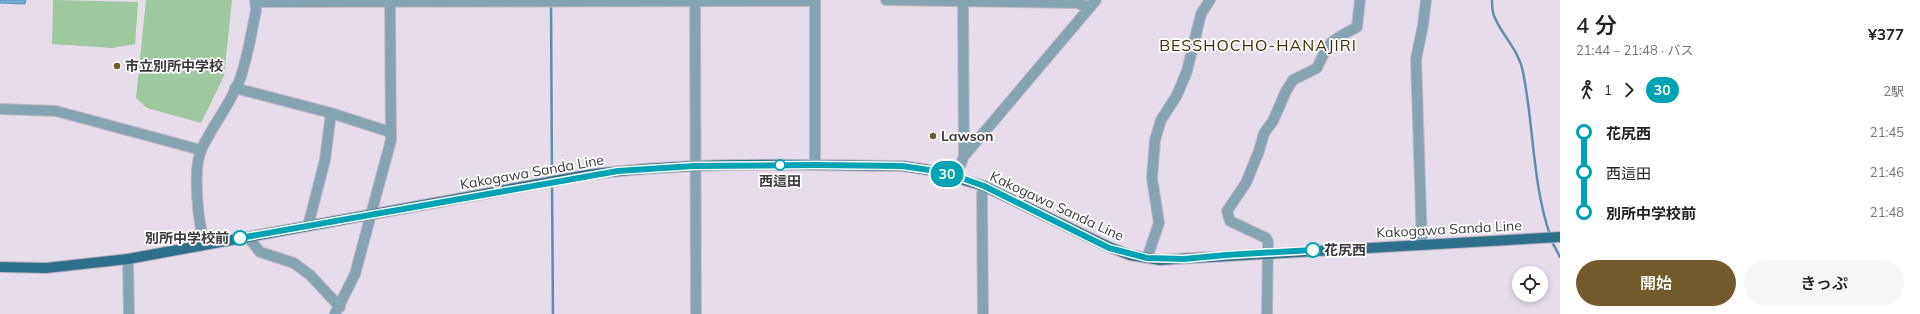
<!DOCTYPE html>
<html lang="ja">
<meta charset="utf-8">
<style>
:root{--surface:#fff;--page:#f6f6f6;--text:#222;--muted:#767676;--accent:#725a2b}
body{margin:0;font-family:Mulish,"Noto Sans JP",sans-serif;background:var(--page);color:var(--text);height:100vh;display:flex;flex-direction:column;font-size:15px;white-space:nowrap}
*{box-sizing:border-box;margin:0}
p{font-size:13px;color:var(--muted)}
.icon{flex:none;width:22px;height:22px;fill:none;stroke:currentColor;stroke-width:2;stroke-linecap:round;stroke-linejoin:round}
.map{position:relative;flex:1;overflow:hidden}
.drawer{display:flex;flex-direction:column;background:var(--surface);width:360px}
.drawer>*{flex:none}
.badge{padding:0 8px;border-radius:13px;font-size:14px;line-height:26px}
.controls{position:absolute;left:1512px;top:266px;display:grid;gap:8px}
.controls a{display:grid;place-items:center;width:36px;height:36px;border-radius:50%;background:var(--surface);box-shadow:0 2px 6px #0003;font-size:20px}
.map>.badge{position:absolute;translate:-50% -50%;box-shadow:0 0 0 2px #fff}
.legs{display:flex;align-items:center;gap:6px;height:44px;padding:0 16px;font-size:13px}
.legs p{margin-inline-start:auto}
.headline{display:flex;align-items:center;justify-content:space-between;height:68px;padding:0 16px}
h1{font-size:22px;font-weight:600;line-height:30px}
.cta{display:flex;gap:8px;margin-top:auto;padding:8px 16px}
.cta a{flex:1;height:46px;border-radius:24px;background:var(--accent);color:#fff;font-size:16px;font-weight:600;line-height:46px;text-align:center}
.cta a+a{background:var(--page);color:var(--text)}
ul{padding:0 16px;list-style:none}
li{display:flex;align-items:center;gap:14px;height:40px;font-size:15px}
li i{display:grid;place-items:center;width:6px;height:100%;margin:0 5px;background:currentColor}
li i::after{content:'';width:10px;height:10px;margin:-5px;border:3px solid;border-radius:50%;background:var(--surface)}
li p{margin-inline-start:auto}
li:first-child i{background:linear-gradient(#0000 50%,currentColor 0)}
li:last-child i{background:linear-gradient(currentColor 50%,#0000 0)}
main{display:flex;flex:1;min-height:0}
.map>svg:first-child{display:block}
.green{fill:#9ec89d}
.water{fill:#6fb0dc;stroke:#608cad}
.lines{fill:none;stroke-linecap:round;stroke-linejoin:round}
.stream{stroke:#608cad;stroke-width:2.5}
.minor-casing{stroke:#c2b8c4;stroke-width:12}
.tertiary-casing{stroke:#c2b8c4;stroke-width:12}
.primary-casing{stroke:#c2b8c4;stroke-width:12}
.minor{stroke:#84a4b3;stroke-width:10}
.tertiary{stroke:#84a4b3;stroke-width:10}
.primary{stroke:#2e708a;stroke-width:10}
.line-1-casing{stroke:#fff;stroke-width:9}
.line-1{stroke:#00a3b4;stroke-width:6}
.poi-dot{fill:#725a2b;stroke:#fff;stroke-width:1.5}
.stop-1-dot{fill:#fff;stroke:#00a3b4;stroke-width:2}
.labels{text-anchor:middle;stroke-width:3.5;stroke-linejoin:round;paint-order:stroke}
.poi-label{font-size:14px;font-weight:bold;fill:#3d393f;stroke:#fff;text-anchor:start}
.street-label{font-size:14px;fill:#3d393f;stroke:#fff}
.stop-label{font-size:14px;font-weight:bold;fill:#3d393f;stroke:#fff}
.quarter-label{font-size:16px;letter-spacing:1px;fill:#3f2d05;stroke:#fff}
</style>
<main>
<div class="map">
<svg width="1560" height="314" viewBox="0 0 1560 314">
<rect width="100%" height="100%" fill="#e7dcea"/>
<g class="green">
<polygon points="53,0 138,2 135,44 112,48 52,44"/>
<polygon points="146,0 232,0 224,76 201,123 147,108 136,98"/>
</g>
<polygon class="water" points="0,0 26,0 25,4 0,3"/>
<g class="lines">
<g class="stream">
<path d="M1492,0C1492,6 1492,13 1495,18C1503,37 1519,50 1523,72C1534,126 1532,182 1550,235"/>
<polyline points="551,4 552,179"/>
<polyline points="552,184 553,314"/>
<polyline points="1551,240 1560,257"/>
</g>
<defs>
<g id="minor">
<polyline points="256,0 256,2 815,1"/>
<polyline points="695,0 696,314"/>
<polyline points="886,0 1076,3 1090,7"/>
<polyline points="963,0 964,156"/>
<polyline points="235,88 331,113 390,132"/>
<polyline points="0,109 56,111 201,150"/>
<polyline points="815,165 815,0"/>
<polyline points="308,226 325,160 331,113"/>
<polyline points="248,237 260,252 294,263 310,275 340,307"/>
<polyline points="1422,245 1416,59 1423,25 1426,0"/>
<polyline points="1147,258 1159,223 1152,178 1155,140 1161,120 1177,95 1187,71 1201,14 1210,0"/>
<polyline points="128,259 129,314"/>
<polyline points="335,314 355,274 391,140 390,0"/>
<polyline points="983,314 982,194 984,186"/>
<path d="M1267,314L1268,242L1266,238L1230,221L1227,211L1246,183L1259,151L1264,133L1273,121L1286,91L1293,80L1317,68C1329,40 1331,41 1357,27L1360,0"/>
</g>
<g id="tertiary">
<polyline points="956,176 964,156 1096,0"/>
<path d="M205,244C198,224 192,168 202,148C213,125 231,103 240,79C248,57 251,33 256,11L255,0"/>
</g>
<path id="primary" d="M0,267L46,268L128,259L587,175C692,161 797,165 902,166L929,170L984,186L1109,247L1130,255L1160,260L1560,237"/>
</defs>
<use href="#minor" class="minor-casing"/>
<use href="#tertiary" class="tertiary-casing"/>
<use href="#primary" class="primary-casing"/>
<use href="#minor" class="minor"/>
<use href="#tertiary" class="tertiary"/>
<use href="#primary" class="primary"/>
</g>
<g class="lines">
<defs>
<polyline id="line-1" points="240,238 618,171 694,166 815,165 902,166 929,170 956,176 984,186 1109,248 1147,258 1184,259 1226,255 1313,250"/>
</defs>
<use href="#line-1" class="line-1-casing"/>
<use href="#line-1" class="line-1"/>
</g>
<g class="poi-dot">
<circle cx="117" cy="66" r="4"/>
<circle cx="933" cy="136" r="4"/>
</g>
<g class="stop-1-dot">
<circle cx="780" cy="165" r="5"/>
<circle cx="240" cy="238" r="7"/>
<circle cx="1313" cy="250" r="7"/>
</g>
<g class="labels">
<g class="poi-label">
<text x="125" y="71">市立別所中学校</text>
<text x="941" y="141">Lawson</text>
</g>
<g class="street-label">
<text transform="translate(532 172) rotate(-10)" y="5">Kakogawa Sanda Line</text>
<text transform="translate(1057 206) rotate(25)" y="5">Kakogawa Sanda Line</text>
<text transform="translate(1449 229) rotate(-3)" y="5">Kakogawa Sanda Line</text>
</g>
<g class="stop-label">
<text x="780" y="186">西這田</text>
<text x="229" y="243" text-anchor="end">別所中学校前</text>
<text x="1324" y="255" text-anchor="start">花尻西</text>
</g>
<g class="quarter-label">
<text x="1258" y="51">BESSHOCHO-HANAJIRI</text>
</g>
</g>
</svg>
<div class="controls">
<a><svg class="icon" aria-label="locate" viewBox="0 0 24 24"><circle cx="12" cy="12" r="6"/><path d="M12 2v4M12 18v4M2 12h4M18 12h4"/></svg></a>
</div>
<b class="badge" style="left:947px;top:174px;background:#00a3b4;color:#fff">30</b>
</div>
<section class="drawer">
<div class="headline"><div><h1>4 分</h1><p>21:44 – 21:48 · バス</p></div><b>¥377</b></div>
<div class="legs"><svg class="icon" aria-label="walk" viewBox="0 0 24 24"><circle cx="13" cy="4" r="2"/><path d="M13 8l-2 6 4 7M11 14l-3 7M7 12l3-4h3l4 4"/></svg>1<svg class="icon" aria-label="forward" viewBox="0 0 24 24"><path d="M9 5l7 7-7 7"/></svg><b class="badge" style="background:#00a3b4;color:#fff">30</b><p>2駅</p></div>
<ul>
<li><i style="color:#00a3b4"></i><b>花尻西</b><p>21:45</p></li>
<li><i style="color:#00a3b4"></i><span>西這田</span><p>21:46</p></li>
<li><i style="color:#00a3b4"></i><b>別所中学校前</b><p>21:48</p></li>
</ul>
<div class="cta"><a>開始</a><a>きっぷ</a></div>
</section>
</main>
